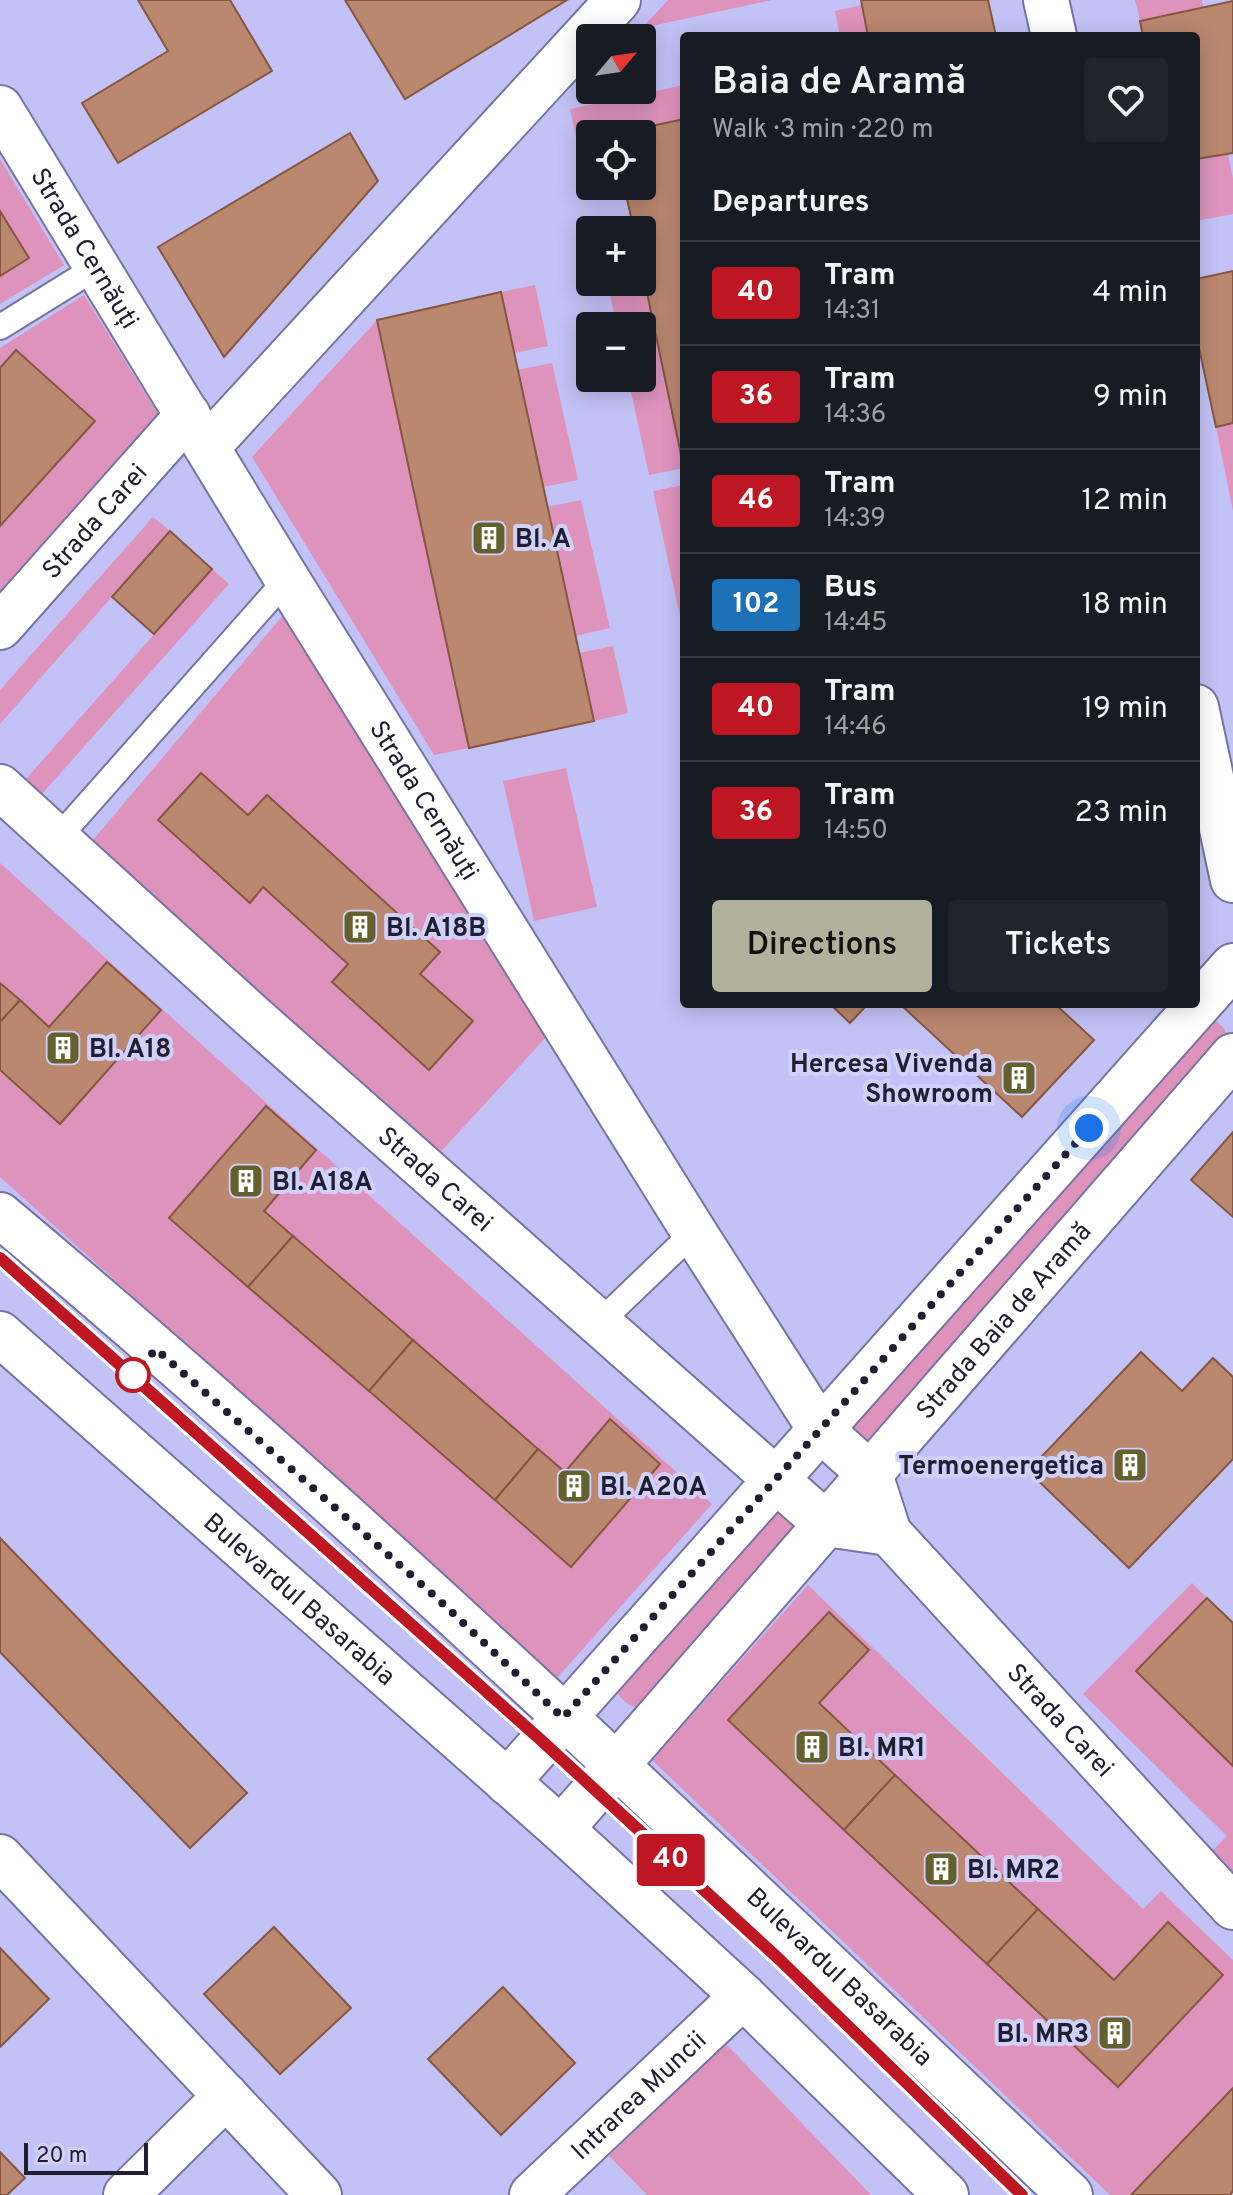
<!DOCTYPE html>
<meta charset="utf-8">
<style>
:root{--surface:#171b24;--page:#20242c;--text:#f1f3f6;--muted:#9ea1a6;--line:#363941;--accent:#b2b19c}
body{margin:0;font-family:Overpass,sans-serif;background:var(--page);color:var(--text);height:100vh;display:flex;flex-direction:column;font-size:30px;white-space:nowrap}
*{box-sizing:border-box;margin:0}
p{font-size:26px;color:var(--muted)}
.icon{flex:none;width:44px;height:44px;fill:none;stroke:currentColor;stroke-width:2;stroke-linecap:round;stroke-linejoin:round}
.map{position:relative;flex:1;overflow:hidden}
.sheet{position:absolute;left:680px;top:32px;width:520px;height:976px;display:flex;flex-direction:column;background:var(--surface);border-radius:8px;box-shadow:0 4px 20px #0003}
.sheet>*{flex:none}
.badge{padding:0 16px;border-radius:6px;font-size:28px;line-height:52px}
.needle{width:52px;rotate:61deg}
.tools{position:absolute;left:576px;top:24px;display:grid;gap:16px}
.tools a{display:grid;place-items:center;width:80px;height:80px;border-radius:8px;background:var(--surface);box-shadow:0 4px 20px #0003;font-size:40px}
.scale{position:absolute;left:24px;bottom:20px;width:124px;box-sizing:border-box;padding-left:8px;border:4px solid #201f32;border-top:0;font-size:22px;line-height:28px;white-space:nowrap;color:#201f32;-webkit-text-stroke:6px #d0d0fa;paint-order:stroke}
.you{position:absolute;width:40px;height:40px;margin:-20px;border:6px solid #fff;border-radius:50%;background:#1a73e8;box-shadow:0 0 0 12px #1a73e833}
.map>.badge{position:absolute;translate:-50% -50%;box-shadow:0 0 0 4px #fff}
h2{padding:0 32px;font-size:30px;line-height:72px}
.round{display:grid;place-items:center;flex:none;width:84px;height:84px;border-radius:8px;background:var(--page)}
.summary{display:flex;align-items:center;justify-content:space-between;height:136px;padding:0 32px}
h1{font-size:38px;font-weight:600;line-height:60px}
.cta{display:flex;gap:16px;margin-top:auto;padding:16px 32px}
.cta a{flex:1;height:92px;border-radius:8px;background:var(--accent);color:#111;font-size:32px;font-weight:600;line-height:92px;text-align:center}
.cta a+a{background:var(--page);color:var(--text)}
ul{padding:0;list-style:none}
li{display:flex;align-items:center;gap:24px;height:104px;padding:0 32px;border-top:2px solid var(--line)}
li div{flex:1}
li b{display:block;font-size:30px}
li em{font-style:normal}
li .badge{min-width:88px;font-weight:700;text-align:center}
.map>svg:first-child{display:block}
.green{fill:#de93bd}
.building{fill:#ba876f;stroke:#865640;stroke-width:2}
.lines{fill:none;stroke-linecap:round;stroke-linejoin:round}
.service-casing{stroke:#7674a3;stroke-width:28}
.minor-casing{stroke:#7674a3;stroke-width:48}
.primary-casing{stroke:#7674a3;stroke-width:48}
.service{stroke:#fff;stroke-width:24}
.minor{stroke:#fff;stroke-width:44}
.primary{stroke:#fff;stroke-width:44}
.line-casing{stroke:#fff;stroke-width:18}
.line{stroke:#be1622;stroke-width:12}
.walk{stroke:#201f32;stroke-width:8;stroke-dasharray:0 14.4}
.stop-dot{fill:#fff;stroke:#be1622;stroke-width:4}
.labels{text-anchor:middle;stroke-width:8;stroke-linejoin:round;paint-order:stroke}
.street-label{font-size:26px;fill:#201f32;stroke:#d0d0fa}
.poi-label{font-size:26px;font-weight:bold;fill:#201f32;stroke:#d0d0fa;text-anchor:start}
</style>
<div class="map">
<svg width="1233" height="2195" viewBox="0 0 1233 2195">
<rect width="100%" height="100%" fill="#c3c2f6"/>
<g class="green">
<polygon points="668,0 772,0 642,28"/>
<polygon points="1135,0 1202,0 1203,7 1140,21"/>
<polygon points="862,5 868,36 840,36 835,11"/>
<polygon points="684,85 684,119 614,134 590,134 590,186 621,186 588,193 570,109"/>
<polygon points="1228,154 1233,179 1233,214 1196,221 1196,159"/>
<polygon points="0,159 64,265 0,304"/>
<polygon points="642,269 653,320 617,326 607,282 642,282"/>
<polygon points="535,285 548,346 514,353 501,292"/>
<polygon points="84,295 158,414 0,594 0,348"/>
<polygon points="377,320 469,748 434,755 252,457"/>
<polygon points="657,340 684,468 649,475 628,378 642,378 642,343"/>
<polygon points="552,363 578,480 543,487 517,370"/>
<polygon points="1233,423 1233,511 1216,427"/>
<polygon points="684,485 684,635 653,491"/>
<polygon points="581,500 610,628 575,636 547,507"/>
<polygon points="153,517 170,531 0,724 0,690"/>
<polygon points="212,569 229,584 41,795 25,780"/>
<polygon points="284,614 548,1035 437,1156 92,841"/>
<polygon points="613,646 628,713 594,721 579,653"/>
<polygon points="566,768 597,907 534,921 503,781"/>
<polygon points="0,863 712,1504 557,1678 0,1177"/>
<path d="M1212,1018L1224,1028L1227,1041L877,1443C862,1441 855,1434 849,1419Z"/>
<path d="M769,1510C786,1513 793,1519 796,1536L643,1709C628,1707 619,1699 614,1685Z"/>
<polygon points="1192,1583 1207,1598 1136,1671 1233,1766 1233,1878 1209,1854 1227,1836 1083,1694"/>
<polygon points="808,1585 1143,1909 1161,1891 1233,1960 1233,2088 1131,2195 1110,2195 652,1760"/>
<polygon points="726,2044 871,2195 872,2195 647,2195 609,2156"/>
</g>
<g class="building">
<polygon points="138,0 230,0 272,71 118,163 82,103 168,51"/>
<polygon points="345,0 567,0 405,99"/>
<polygon points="861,0 988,0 996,36 868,36"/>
<polygon points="1233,1 1233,153 1196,159 1196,36 1143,36 1140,21"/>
<polygon points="684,119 684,469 642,269 642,230 634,230 624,186 642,186 642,134 614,134"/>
<polygon points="350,133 378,181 224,357 158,247"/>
<polygon points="0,211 29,258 0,276"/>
<polygon points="1233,271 1233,423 1216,427 1196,334 1196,279"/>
<polygon points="501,292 594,721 469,748 377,320"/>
<polygon points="16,350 95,421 0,526 0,368"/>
<polygon points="170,531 212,569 154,634 112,597"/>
<polygon points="201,773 248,815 267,795 440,952 420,974 473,1021 429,1070 332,982 348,964 263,887 250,903 158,820"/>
<polygon points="107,962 161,1010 60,1124 0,1070 0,1022 20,1000 49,1027"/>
<polygon points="0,983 20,1000 0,1022"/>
<polygon points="830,1004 868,1004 850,1023"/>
<polygon points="900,1004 1055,1004 1094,1040 1022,1117"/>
<polygon points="266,1106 316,1150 264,1211 293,1236 248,1287 169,1218"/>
<polygon points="1233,1132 1233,1217 1191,1180"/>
<polygon points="293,1236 413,1340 369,1391 248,1287"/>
<polygon points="413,1340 538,1449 495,1500 369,1391"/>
<polygon points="1141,1352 1182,1391 1213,1358 1233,1377 1233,1459 1129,1568 1028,1471"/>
<polygon points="610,1419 660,1464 571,1567 495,1500 538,1449 565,1472"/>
<polygon points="0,1538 247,1793 190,1848 0,1652"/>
<polygon points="1207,1598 1233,1623 1233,1766 1136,1671"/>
<polygon points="829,1612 869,1650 819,1703 895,1775 844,1830 728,1720"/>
<polygon points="895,1775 1038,1909 987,1964 844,1830"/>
<polygon points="1038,1909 1114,1980 1168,1922 1223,1975 1118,2087 987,1964"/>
<polygon points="274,1927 351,2008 280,2074 204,1994"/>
<polygon points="0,1948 49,1999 0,2047"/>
<polygon points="503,1987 575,2063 501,2135 428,2059"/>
<polygon points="1233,2088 1233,2191 1230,2195 1131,2195"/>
<polygon points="0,2152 25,2178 7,2195 0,2195"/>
</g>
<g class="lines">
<defs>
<g id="service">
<polyline points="0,327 97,267"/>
<polyline points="57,839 287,579"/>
<polyline points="599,1323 694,1232"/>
</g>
<g id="minor">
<polyline points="1046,0 1054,36"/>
<path id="s1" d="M0,108L287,579L694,1232L820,1429L870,1474L889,1533L1233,1907"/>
<polyline points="207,447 618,0"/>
<path id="s2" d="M0,627L188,415"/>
<polyline points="1196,707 1233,880"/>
<path id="s3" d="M0,787L253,1017L826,1524L889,1533"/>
<polyline points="507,1782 1233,966"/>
<path id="s4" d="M561,1829L1233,1056"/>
<polyline points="0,1857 319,2195"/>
<polyline points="126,2195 226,2096"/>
<path id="s5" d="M532,2195L743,1996"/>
</g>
<g id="primary">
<path id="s6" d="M0,1215C371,1526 720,1862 1070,2195"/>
<path id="s7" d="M0,1334L561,1829L743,1996L946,2195"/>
</g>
</defs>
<use href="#service" class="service-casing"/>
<use href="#minor" class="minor-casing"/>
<use href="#primary" class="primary-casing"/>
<use href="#service" class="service"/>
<use href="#minor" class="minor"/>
<use href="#primary" class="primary"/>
</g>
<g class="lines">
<defs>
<polyline id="line" points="0,1258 542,1741 780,1960 1022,2195"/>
</defs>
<use href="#line" class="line-casing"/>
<use href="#line" class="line"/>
<polyline class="walk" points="133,1375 156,1349 438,1599 563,1718 1089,1128"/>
</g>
<defs>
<symbol id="building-square" viewBox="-11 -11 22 22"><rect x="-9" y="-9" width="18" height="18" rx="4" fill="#64612e" stroke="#d0d0fa"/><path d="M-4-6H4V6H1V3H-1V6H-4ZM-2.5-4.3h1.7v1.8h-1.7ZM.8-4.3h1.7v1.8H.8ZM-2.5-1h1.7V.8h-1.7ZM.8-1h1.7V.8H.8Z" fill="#fff"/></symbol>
</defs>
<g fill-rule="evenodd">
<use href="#building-square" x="469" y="518" width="40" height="40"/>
<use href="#building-square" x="340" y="907" width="40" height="40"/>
<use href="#building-square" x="43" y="1028" width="40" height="40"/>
<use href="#building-square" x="999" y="1058" width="40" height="40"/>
<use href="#building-square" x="226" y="1161" width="40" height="40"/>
<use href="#building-square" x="1110" y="1445" width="40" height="40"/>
<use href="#building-square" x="554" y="1466" width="40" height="40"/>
<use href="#building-square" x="792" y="1727" width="40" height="40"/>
<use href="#building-square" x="921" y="1849" width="40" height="40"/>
<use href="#building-square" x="1095" y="2013" width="40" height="40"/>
</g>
<circle class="stop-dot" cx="133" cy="1375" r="16"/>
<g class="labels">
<g class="street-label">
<text dy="9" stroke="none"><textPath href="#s1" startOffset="164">Strada Cernăuți</textPath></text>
<text dy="9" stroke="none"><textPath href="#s2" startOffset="142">Strada Carei</textPath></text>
<text dy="9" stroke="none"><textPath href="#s1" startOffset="812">Strada Cernăuți</textPath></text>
<text dy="9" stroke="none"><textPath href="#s3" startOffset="586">Strada Carei</textPath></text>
<text dy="9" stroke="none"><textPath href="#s4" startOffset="674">Strada Baia de Aramă</textPath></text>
<text dy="9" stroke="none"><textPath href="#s7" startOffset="400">Bulevardul Basarabia</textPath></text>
<text dy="9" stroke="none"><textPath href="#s1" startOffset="1938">Strada Carei</textPath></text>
<text dy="9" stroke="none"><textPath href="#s6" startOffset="1134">Bulevardul Basarabia</textPath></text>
<text dy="9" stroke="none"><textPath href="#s5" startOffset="146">Intrarea Muncii</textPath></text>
</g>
<g class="poi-label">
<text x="515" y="547">Bl. A</text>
<text x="386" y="936">Bl. A18B</text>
<text x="89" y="1057">Bl. A18</text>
<text x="993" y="1072" text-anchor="end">Hercesa Vivenda<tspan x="993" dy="30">Showroom</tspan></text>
<text x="272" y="1190">Bl. A18A</text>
<text x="1104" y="1474" text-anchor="end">Termoenergetica</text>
<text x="600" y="1495">Bl. A20A</text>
<text x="838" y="1756">Bl. MR1</text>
<text x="967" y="1878">Bl. MR2</text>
<text x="1089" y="2042" text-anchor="end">Bl. MR3</text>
</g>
</g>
</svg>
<div class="tools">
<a><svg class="needle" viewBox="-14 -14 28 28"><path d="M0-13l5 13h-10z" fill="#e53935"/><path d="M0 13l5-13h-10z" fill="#9ea1a6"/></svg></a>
<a><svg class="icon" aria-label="locate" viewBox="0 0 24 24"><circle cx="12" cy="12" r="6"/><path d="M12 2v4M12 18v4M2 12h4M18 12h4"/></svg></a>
<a>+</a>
<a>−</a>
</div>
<div class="scale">20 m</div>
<div class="you" style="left:1089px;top:1128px"></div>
<b class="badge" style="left:671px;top:1860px;background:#be1622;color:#fff">40</b>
<section class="sheet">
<div class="summary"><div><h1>Baia de Aramă</h1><p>Walk · 3 min · 220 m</p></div><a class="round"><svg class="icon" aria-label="heart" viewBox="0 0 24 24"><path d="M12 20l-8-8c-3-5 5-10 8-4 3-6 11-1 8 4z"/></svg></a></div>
<h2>Departures</h2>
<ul>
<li><span class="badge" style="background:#be1622;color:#fff">40</span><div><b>Tram</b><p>14:31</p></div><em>4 min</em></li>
<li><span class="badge" style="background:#be1622;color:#fff">36</span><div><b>Tram</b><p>14:36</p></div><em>9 min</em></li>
<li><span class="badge" style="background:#be1622;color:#fff">46</span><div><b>Tram</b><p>14:39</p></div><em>12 min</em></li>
<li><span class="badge" style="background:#1d71b8;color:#fff">102</span><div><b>Bus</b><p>14:45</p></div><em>18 min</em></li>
<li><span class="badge" style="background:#be1622;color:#fff">40</span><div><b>Tram</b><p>14:46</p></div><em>19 min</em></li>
<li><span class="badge" style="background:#be1622;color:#fff">36</span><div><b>Tram</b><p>14:50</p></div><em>23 min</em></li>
</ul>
<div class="cta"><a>Directions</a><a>Tickets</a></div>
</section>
</div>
